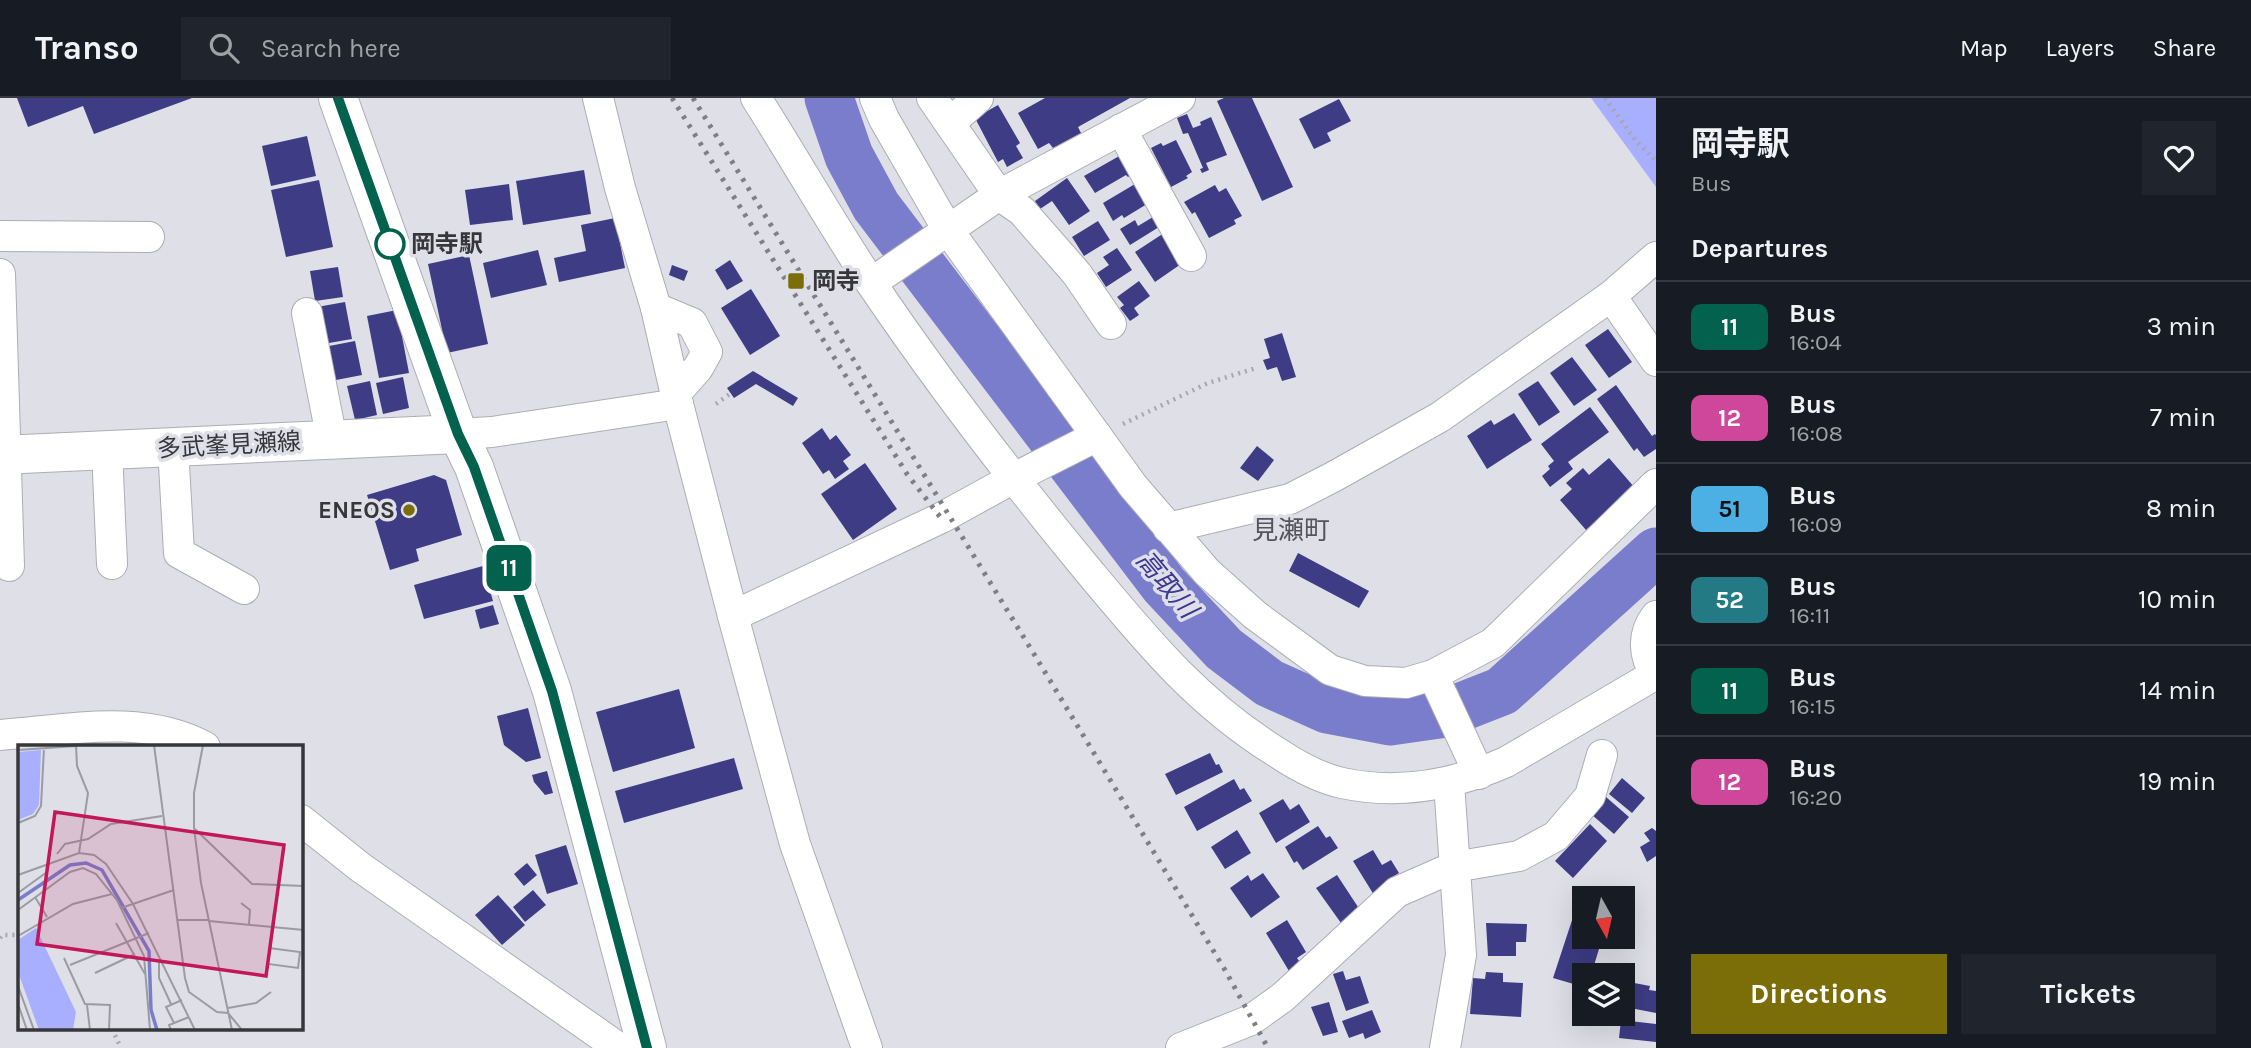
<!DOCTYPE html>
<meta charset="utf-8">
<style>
:root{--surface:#171b24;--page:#20242c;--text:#f1f3f6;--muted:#9ea1a6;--line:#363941;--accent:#7b6d08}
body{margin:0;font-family:Karla,"Noto Sans JP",sans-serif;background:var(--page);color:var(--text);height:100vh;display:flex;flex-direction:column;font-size:26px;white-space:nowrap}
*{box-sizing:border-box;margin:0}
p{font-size:23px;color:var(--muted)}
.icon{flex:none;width:38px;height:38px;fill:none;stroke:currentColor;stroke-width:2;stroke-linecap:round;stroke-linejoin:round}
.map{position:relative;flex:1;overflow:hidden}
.side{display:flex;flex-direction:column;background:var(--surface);width:595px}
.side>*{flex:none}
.badge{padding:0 14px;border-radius:10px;font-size:24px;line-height:46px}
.needle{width:46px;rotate:172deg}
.fabs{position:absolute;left:1572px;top:788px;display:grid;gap:14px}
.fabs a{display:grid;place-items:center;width:63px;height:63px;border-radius:0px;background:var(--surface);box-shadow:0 7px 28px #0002;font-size:35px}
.map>.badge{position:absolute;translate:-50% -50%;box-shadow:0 0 0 4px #fff}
h2{padding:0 35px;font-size:26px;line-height:63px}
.round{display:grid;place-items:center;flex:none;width:74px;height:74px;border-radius:0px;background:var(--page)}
.headline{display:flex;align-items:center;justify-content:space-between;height:119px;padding:0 35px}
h1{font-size:33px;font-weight:700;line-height:52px}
.action{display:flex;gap:14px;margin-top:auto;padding:14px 35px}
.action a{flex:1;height:80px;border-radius:0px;background:var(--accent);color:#fff;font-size:28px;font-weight:700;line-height:80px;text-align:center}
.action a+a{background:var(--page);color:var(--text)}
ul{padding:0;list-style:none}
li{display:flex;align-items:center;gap:21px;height:91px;padding:0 35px;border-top:2px solid var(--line)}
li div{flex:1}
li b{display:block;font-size:26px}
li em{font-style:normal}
li .badge{min-width:77px;font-weight:700;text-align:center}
header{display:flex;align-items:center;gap:42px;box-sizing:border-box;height:98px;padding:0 35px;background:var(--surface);border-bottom:2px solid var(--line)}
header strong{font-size:33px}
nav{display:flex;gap:38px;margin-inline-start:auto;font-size:24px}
.search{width:490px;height:63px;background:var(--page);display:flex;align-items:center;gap:18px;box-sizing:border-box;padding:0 24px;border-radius:0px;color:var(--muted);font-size:26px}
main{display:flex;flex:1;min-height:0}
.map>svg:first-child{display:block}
.green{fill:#a9afff}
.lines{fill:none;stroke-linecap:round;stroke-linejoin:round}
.river{stroke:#797dcb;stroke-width:49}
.building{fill:#3d3c84}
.minor-casing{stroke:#acadb5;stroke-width:32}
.major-casing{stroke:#acadb5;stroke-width:40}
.highway-casing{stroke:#acadb5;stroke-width:40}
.path{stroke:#a7a7ae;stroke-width:4.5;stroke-dasharray:2 5;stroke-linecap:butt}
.minor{stroke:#fff;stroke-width:30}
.major{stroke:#fff;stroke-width:38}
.highway{stroke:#fff;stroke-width:38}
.rail{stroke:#7f7f85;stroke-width:5;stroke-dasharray:3.5 7;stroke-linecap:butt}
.line-casing{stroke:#fff;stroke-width:16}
.line{stroke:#02624e;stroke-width:10}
.stop-dot{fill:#fff;stroke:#02624e;stroke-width:3.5}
.poi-dot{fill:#7b6d08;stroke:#dedfe7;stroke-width:2.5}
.labels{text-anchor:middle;stroke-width:7;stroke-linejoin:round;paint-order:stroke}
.stop-label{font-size:24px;font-weight:bold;fill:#37373b;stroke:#dedfe7;text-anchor:start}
.poi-label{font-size:24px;font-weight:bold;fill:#37373b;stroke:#dedfe7;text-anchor:start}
.street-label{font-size:24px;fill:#37373b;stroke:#dedfe7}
.neighbourhood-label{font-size:26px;fill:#54555c;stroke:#dedfe7}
.water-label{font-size:26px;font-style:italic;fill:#3d3795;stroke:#dedfe7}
.inset-river{fill:none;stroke:#797dcb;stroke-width:3.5}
.inset-road{fill:none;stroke:#9b9ca2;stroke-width:2}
.view{fill:#c2185b;fill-opacity:0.15;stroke:#c2185b;stroke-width:3.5}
.inset-edge{fill:none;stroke:#37373b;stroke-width:3.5}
</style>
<header>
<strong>Transo</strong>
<div class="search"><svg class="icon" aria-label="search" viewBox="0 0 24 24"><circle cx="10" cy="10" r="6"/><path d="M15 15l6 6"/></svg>Search here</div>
<nav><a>Map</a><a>Layers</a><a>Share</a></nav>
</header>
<main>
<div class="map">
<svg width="1656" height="950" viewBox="0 0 1656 950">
<rect width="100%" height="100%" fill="#dedfe7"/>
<polygon class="green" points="1591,0 1656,0 1656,89"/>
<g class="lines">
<polyline class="river" points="829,0 849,58 876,108 1164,487 1224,551 1269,585 1327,611 1390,623 1446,615 1502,593 1656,454"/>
</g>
<g class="building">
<polygon points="17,0 192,0 94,36 83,8 28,29"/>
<polygon points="1045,0 1130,0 1078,29 1081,35 1053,50 1049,45 1038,51 1018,15"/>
<polygon points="1224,0 1252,0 1293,89 1262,103 1217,3"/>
<polygon points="1339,1 1351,23 1327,35 1331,43 1314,51 1299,21"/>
<polygon points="998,7 1020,45 1016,48 1023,60 1007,69 1003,61 998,64 975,20"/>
<polygon points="1187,16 1193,30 1201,27 1200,24 1211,19 1227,57 1206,65 1209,72 1202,75 1200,71 1203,70 1188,35 1183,36 1177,20"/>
<polygon points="307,38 316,78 271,88 262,48"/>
<polygon points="1176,42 1192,74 1186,78 1188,80 1171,89 1151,50 1161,45 1163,48"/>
<polygon points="1121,57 1132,76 1128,79 1126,77 1095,95 1084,78"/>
<polygon points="584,72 591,116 523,127 516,83"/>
<polygon points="1067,80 1090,113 1069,127 1052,103 1040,111 1035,103"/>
<polygon points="319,82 333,149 286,159 271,92"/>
<polygon points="509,86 513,122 470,127 465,92"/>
<polygon points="1135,86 1147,106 1124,120 1122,117 1113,123 1103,105"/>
<polygon points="1215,87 1219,94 1226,90 1242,118 1234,122 1236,126 1209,140 1195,114 1192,116 1184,104"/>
<polygon points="1153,119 1159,129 1130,147 1120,131 1135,122 1138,128"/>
<polygon points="615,120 625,170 559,184 554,160 586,153 581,127"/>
<polygon points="1098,123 1110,142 1084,158 1072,139"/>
<polygon points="1164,135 1181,166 1155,184 1135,154"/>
<polygon points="1117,150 1132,172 1106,189 1097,175 1109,167 1103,159"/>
<polygon points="538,152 547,187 491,200 483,165"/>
<polygon points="469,157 488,246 447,255 428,166"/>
<polygon points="730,162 743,183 727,192 715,172"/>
<polygon points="672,167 688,173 684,183 669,177"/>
<polygon points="338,169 343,199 315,203 310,173"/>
<polygon points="1139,183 1150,198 1134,210 1139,217 1130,223 1120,210 1124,207 1117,199"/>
<polygon points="751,191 780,238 750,257 721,210"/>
<polygon points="345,204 352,241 323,246 317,209"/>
<polygon points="397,212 409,275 379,280 367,218"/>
<polygon points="1608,231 1632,264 1609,280 1585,247"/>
<polygon points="1282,235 1296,279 1282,283 1277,269 1267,272 1263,262 1270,260 1264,241"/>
<polygon points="355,243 362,277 331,283 324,249"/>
<polygon points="1572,259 1597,292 1574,308 1550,275"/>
<polygon points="753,273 798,300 793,308 756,286 734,300 727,290"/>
<polygon points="403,279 409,310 383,316 376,285"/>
<polygon points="370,283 377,317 355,322 347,288"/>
<polygon points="1538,283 1560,314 1539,328 1518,296"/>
<polygon points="1616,287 1652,338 1655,336 1656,337 1656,351 1644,359 1637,350 1634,353 1597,301"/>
<polygon points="1590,309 1609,334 1568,364 1573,371 1550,389 1542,378 1550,371 1548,368 1554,363 1541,346"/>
<polygon points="1514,315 1532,342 1487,371 1467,338 1491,322 1494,327"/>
<polygon points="822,330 830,342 836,337 851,357 843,363 849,371 835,381 829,372 823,376 802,345"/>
<polygon points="1257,348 1274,362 1258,383 1240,370"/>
<polygon points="1609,360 1635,390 1586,432 1560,402 1572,391 1566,385 1583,370 1589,377"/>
<polygon points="865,365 897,411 853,442 821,396"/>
<polygon points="434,377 446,382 462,437 416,451 419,463 390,472 367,397"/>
<polygon points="1298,455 1369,493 1359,510 1289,473"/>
<polygon points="483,468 493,503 424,521 414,487"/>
<polygon points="493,507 499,526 480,531 475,512"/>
<polygon points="679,591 695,650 613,674 596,614"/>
<polygon points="528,610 541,660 526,664 504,647 497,618"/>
<polygon points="1210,655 1216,667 1219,666 1223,674 1176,697 1165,676"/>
<polygon points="734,660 743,691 624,725 615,693"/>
<polygon points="547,673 553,695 545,697 534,684 532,677"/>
<polygon points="1622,680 1645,700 1632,715 1609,696"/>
<polygon points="1234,681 1240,692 1244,690 1252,703 1197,733 1184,709"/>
<polygon points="1606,699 1629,719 1614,736 1591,716"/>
<polygon points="1283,701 1290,712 1299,706 1310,724 1276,745 1259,715"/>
<polygon points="1590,726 1607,743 1573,780 1555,763"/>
<polygon points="1318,728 1326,740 1330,738 1338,750 1303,772 1297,763 1294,765 1285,749"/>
<polygon points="1652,730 1656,733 1656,758 1647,764 1640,749 1650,743 1644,735"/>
<polygon points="1237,732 1251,755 1225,771 1211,749"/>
<polygon points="566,747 578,786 547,796 535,757"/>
<polygon points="1373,752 1382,767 1391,762 1399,775 1391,780 1394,784 1374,797 1353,763"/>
<polygon points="527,765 537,777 524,788 514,776"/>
<polygon points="1263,775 1280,799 1251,820 1230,790 1248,777 1251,783"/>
<polygon points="1337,777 1360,812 1341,825 1316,790"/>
<polygon points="533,792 546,807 525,824 513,809"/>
<polygon points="498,797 525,827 502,847 475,817"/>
<polygon points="1576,810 1584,812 1584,838 1603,838 1591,877 1584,877 1584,889 1553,880"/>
<polygon points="1287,822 1306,854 1297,860 1301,866 1289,873 1266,835"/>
<polygon points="1486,825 1527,826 1526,844 1516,844 1516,858 1488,858"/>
<polygon points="1343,873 1346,882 1360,878 1369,905 1346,913 1333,876"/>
<polygon points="1486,874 1503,875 1503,884 1523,885 1521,919 1470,916 1473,880 1485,881"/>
<polygon points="1629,884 1650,888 1649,892 1656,893 1656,915 1625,909"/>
<polygon points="1329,904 1338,934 1323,938 1311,909"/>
<polygon points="1372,912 1381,934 1365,941 1363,935 1349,940 1342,923"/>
<polygon points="1621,922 1656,926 1656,944 1619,940"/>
</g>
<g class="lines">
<defs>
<g id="minor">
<polyline points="598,0 620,90 656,210 678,306 733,518 795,746 867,950"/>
<path d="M756,0C795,61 831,125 871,185C938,284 1011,379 1087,471C1147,543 1197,605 1278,655C1296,667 1320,680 1342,685C1398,697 1454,687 1506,664L1656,576"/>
<polyline points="875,0 884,21 948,132 1133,388 1207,474 1255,517 1330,572 1365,583 1406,585 1433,577 1493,545 1656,386"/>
<polyline points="932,0 999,97 1022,113 1077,176 1111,226"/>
<polyline points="950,25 978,0"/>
<polyline points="1121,31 1191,158"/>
<polyline points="0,138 149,139"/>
<polyline points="0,176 9,468"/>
<polyline points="871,185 999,97 1180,0"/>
<polyline points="1611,198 1656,263"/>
<polyline points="656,210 692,225 707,254 698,270 676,295"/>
<polyline points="307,215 332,342"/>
<polyline points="458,336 492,334 678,306"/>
<polyline points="173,349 179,455 244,491"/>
<polyline points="107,352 112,466"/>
<polyline points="1168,430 1290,401 1333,379 1440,319 1611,198 1656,159"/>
<polyline points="733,518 941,420 1012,381 1097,338"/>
<path d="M1656,518C1642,536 1643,558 1656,576"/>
<polyline points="1433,577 1479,676"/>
<path d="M0,637C67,632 143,615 205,649"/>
<polyline points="301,722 360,769 619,950"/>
<polyline points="1181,950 1251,922 1283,899 1397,794 1454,769 1519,758 1556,738 1590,698 1602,657"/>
<polyline points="1445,950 1461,857 1449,685"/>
</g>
<polyline id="major" points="0,357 458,336"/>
<polyline id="highway" points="338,0 458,336 474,369 552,593 647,950"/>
</defs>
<use href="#minor" class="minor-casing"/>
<use href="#major" class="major-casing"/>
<use href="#highway" class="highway-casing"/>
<g class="path">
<polyline points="1605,0 1636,43 1656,63"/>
<polyline points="716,306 731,295"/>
<polyline points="1123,326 1208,285 1256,270"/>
<polyline points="0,840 2,837 19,837"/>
<polyline points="112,931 121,950"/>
</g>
<use href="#minor" class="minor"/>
<use href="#major" class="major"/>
<use href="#highway" class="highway"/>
<g class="rail">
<polyline points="672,0 907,376 941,420"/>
<polyline points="693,0 1034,556 1225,872 1268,950"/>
</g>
</g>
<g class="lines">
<defs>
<polyline id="line" points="338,0 458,336 474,369 552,593 647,950"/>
</defs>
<use href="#line" class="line-casing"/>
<use href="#line" class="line"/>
</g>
<circle class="stop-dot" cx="390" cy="146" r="14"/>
<g class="poi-dot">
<rect x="787" y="174" width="18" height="18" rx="3.5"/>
<circle cx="409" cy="412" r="7"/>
</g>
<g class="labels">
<g class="stop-label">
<text x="411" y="154">岡寺駅</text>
</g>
<g class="poi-label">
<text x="812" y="191">岡寺</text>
<text x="395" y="420" text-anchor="end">ENEOS</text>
</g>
<g class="street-label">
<text transform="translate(229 347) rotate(-3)" y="8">多武峯見瀬線</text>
</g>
<g class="neighbourhood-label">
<text x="1291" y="441">見瀬町</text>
</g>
<g class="water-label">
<text transform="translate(1167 486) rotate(50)" y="9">高取川</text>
</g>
</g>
<g transform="translate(18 647)">
<rect width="285" height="285" fill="#dedfe7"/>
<path d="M23,5L21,60L15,69L0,75V7ZM18,183L58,267L55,285H21L0,227V195Z" fill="#a9afff"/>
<path class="inset-river" d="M0,155L52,120L68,118L84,125L131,206L133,265L139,285"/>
<path class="inset-road" d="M58,0L59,21L70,48L61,108M136,0L167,233L171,247L199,267L210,268L224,285M185,0L176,48V83L183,138L214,285M0,5L58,1M0,78L17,71L23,61L26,3M177,84L234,139L286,141M39,109L47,99L70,94L93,79L144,71M0,130L61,108L76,110L88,119L115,159L177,285M0,148L29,127L30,119M17,152L29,172M223,158L232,165L231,179M103,163L156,145M0,165L52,127L65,123L78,129L99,155L126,211L132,285M160,175H190M191,176L286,185M98,178L127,229M0,191L55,159L94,149M251,203L282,207L280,223L250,219L256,166M46,213L67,259L92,260L91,285M141,215V233L153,259M52,220L131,188M77,228L117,209M0,241L16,285M0,259L9,285M69,260L72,285M210,263L238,258L253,247M156,278L148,262L164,255M153,285L151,280L171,272"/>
<path class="view" d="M37,67L266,100L248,231L19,199Z"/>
<rect width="285" height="285" class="inset-edge"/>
</g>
</svg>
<div class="fabs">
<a><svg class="needle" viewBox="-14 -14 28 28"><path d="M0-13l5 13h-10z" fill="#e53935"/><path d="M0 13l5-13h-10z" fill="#9ea1a6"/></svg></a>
<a><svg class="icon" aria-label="layers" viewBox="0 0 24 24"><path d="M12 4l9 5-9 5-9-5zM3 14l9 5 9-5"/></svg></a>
</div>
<b class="badge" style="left:509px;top:470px;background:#02624e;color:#fff">11</b>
</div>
<section class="side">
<div class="headline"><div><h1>岡寺駅</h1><p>Bus</p></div><a class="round"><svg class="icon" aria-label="heart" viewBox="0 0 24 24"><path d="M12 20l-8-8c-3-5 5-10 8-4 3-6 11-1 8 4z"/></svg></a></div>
<h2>Departures</h2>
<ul>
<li><span class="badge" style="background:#02624e;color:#fff">11</span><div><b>Bus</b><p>16:04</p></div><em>3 min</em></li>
<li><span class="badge" style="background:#ce479a;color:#fff">12</span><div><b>Bus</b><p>16:08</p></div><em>7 min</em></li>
<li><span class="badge" style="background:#4cb0e4;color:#111">51</span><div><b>Bus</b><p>16:09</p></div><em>8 min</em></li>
<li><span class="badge" style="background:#237a84;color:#fff">52</span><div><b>Bus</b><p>16:11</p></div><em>10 min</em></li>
<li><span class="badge" style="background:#02624e;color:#fff">11</span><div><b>Bus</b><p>16:15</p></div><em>14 min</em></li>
<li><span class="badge" style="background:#ce479a;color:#fff">12</span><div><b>Bus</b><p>16:20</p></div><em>19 min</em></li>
</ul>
<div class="action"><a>Directions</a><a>Tickets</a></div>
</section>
</main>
